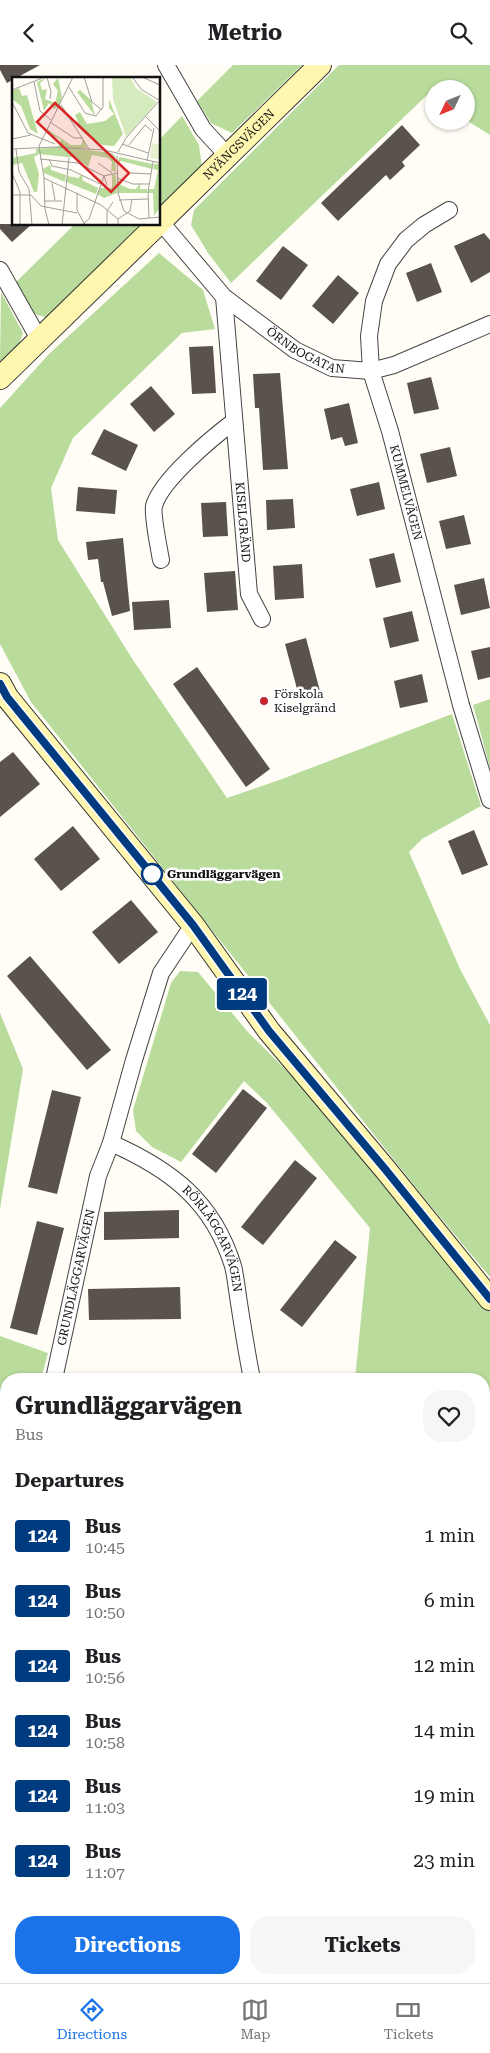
<!DOCTYPE html>
<meta charset="utf-8">
<style>
:root{--surface:#fff;--page:#f6f6f6;--text:#202124;--muted:#757577;--line:#e0e0e0;--accent:#1a73e8}
body{margin:0;font-family:"Roboto Serif",serif;background:var(--page);color:var(--text);height:100vh;display:flex;flex-direction:column;font-size:19px;white-space:nowrap}
*{box-sizing:border-box;margin:0}
p{font-size:16px;color:var(--muted)}
.icon{flex:none;width:28px;height:28px;fill:none;stroke:currentColor;stroke-width:2;stroke-linecap:round;stroke-linejoin:round}
.map{position:relative;flex:1;overflow:hidden}
.sheet{position:absolute;left:0px;top:1308px;width:490px;height:611px;display:flex;flex-direction:column;background:var(--surface);border-radius:20px 20px 0 0;box-shadow:0 1px 4px #0004}
.sheet>*{flex:none}
.badge{padding:0 10px;border-radius:4px;font-size:18px;line-height:32px}
.needle{width:32px;rotate:227deg}
.controls{position:absolute;left:425px;top:15px;display:grid;gap:10px}
.controls a{display:grid;place-items:center;width:50px;height:50px;border-radius:50%;background:var(--surface);box-shadow:0 1px 4px #0004;font-size:25px}
.map>.badge{position:absolute;translate:-50% -50%;box-shadow:0 0 0 2px #fff}
h2{padding:0 15px;font-size:19px;line-height:45px}
.round{display:grid;place-items:center;flex:none;width:52px;height:52px;border-radius:20px;background:var(--page)}
.headline{display:flex;align-items:center;justify-content:space-between;height:85px;padding:0 15px}
h1{font-size:24px;font-weight:700;line-height:38px}
.action{display:flex;gap:10px;margin-top:auto;padding:10px 15px}
.action a{flex:1;height:58px;border-radius:20px;background:var(--accent);color:#fff;font-size:20px;font-weight:700;line-height:58px;text-align:center}
.action a+a{background:var(--page);color:var(--text)}
ul{padding:0;list-style:none}
li{display:flex;align-items:center;gap:15px;height:65px;padding:0 15px}
li div{flex:1}
li b{display:block;font-size:19px}
li em{font-style:normal}
li .badge{min-width:55px;font-weight:700;text-align:center}
header{display:flex;justify-content:space-between;align-items:center;height:65px;padding:0 15px;background:var(--surface);font-size:22px;font-weight:700}
.menu{display:flex;justify-content:space-around;align-items:center;height:70px;border-top:1px solid var(--line);background:var(--surface);font-size:14px;color:var(--muted)}
.menu a{display:grid;justify-items:center;gap:2px}
.menu .current{color:var(--accent)}
.map>svg:first-child{display:block}
.forest{fill:#b9dc9c}
.building{fill:#5a524d}
.lines{fill:none;stroke-linecap:round;stroke-linejoin:round}
.street-casing{stroke:#444;stroke-width:18}
.secondary-casing{stroke:#333;stroke-width:24}
.street{stroke:#fff;stroke-width:16}
.secondary{stroke:#fff6b0;stroke-width:22}
.line-casing{stroke:#fff;stroke-width:11}
.line{stroke:#003b80;stroke-width:8}
.poi-dot{fill:#c4262e;stroke:#fff;stroke-width:2}
.stop-dot{fill:#fff;stroke:#003b80;stroke-width:2.5}
.labels{text-anchor:middle;stroke-width:5;stroke-linejoin:round;paint-order:stroke}
.street-label{font-size:12px;fill:#111;stroke:#fff}
.poi-label{font-size:12px;fill:#111;stroke:#fff;text-anchor:start}
.stop-label{font-size:12px;font-weight:bold;fill:#111;stroke:#fff;text-anchor:start}
.inset-road{fill:none;stroke:#a09f9a;stroke-width:1}
.view{fill:#d62828;fill-opacity:0.15;stroke:#d62828;stroke-width:2.5}
.inset-edge{fill:none;stroke:#111;stroke-width:2.5}
</style>
<header><svg class="icon" aria-label="back" viewBox="0 0 24 24"><path d="M15 5l-7 7 7 7"/></svg>Metrio<svg class="icon" aria-label="search" viewBox="0 0 24 24"><circle cx="10" cy="10" r="6"/><path d="M15 15l6 6"/></svg></header>
<div class="map">
<svg width="490" height="1918" viewBox="0 0 490 1918">
<rect width="100%" height="100%" fill="#fffdf5"/>
<g class="forest">
<polygon points="233,0 302,0 232,68 211,58 197,36"/>
<polygon points="339,0 490,0 490,70 466,55 466,24 434,24 434,35 426,31 231,218 208,188 191,160 194,145"/>
<polygon points="182,51 199,80 202,102 159,145 159,75"/>
<polygon points="75,159 144,159 48,253 35,249 14,219"/>
<polygon points="159,188 203,225 215,264 182,268 73,373 51,423 58,475 133,595 227,733 282,714 452,649 481,741 422,774 409,787 460,904 490,960 490,1212 425,1134 31,637 0,579 0,343 49,289"/>
<polygon points="1,227 23,268 18,281 0,296"/>
<polygon points="490,634 490,703 473,640"/>
<polygon points="180,906 198,907 247,966 385,1104 490,1229 490,1334 484,1337 484,1314 355,1314 370,1163 267,1038 244,1016 181,1097 152,1082 136,1066 133,1045 171,918"/>
<polygon points="0,948 23,1004 0,1144"/>
<polygon points="0,1271 48,1288 41,1314 6,1314 6,1369 0,1367"/>
<polygon points="484,1535 490,1556 490,1689 484,1692"/>
<polygon points="0,1711 6,1713 6,1814 0,1813"/>
<polygon points="0,1842 6,1844 6,1912 42,1913 44,1918 0,1918"/>
</g>
<g class="building">
<polygon points="0,0 40,0 7,18 0,5"/>
<polygon points="402,60 420,80 402,97 405,101 390,115 386,110 338,156 321,138"/>
<polygon points="0,159 32,159 12,177 0,164"/>
<polygon points="484,168 490,175 490,207 471,218 454,181"/>
<polygon points="283,181 308,200 281,235 256,216"/>
<polygon points="431,198 442,227 417,237 406,208"/>
<polygon points="338,210 359,228 333,259 312,241"/>
<polygon points="213,281 216,328 192,329 189,282"/>
<polygon points="280,308 288,404 263,405 259,343 255,343 253,309"/>
<polygon points="431,312 439,344 414,349 407,318"/>
<polygon points="151,321 175,349 154,367 130,339"/>
<polygon points="349,338 358,378 345,381 342,372 331,375 324,344"/>
<polygon points="104,364 138,380 126,406 91,389"/>
<polygon points="450,382 457,411 427,418 420,389"/>
<polygon points="379,417 385,444 357,451 350,424"/>
<polygon points="78,422 117,425 115,449 76,446"/>
<polygon points="293,434 295,463 267,465 266,435"/>
<polygon points="226,437 228,471 203,472 201,438"/>
<polygon points="464,450 471,479 446,484 439,456"/>
<polygon points="123,473 130,546 112,551 103,517 101,517 98,494 88,495 86,477"/>
<polygon points="394,488 401,517 376,523 369,494"/>
<polygon points="302,499 304,533 275,535 273,501"/>
<polygon points="235,506 238,545 207,547 204,508"/>
<polygon points="484,513 490,543 461,550 454,520"/>
<polygon points="169,535 171,563 134,565 132,537"/>
<polygon points="412,546 419,576 390,583 383,553"/>
<polygon points="306,573 321,630 300,635 285,579"/>
<polygon points="490,582 490,612 478,615 471,586"/>
<polygon points="197,602 270,704 246,722 173,619"/>
<polygon points="422,609 428,637 400,643 394,616"/>
<polygon points="13,687 40,719 0,752 0,697"/>
<polygon points="73,761 100,794 61,826 34,794"/>
<polygon points="474,765 488,800 462,810 448,776"/>
<polygon points="131,835 158,867 119,899 92,867"/>
<polygon points="30,891 111,985 87,1005 7,911"/>
<polygon points="243,1024 267,1043 216,1108 192,1089"/>
<polygon points="52,1025 81,1032 57,1129 28,1122"/>
<polygon points="295,1095 317,1113 263,1180 241,1162"/>
<polygon points="179,1145 179,1173 104,1175 104,1147"/>
<polygon points="37,1156 64,1163 37,1270 10,1263"/>
<polygon points="335,1175 357,1192 302,1262 280,1245"/>
<polygon points="180,1222 181,1254 89,1255 88,1224"/>
</g>
<g class="lines">
<defs>
<g id="street">
<polyline points="166,0 203,64 227,90"/>
<path id="s1" d="M449,145L424,160L406,175L388,199L374,236L369,271L371,306L390,366L461,640L490,735"/>
<path id="s2" d="M160,156L224,232L295,285L332,303L371,306L394,300L490,259"/>
<polyline points="0,205 39,274"/>
<path id="s3" d="M224,232L249,529L262,554"/>
<path d="M161,495C159,484 152,449 154,441C161,415 212,373 233,357"/>
<path id="s4" d="M111,1078C170,1104 213,1136 233,1201C236,1213 237,1226 239,1238C243,1264 247,1289 252,1314"/>
<path id="s5" d="M54,1314L98,1111L111,1078L134,995L161,908L193,860"/>
<polyline points="0,1561 6,1533"/>
<polyline points="309,1912 310,1918"/>
</g>
<g id="secondary">
<path id="s6" d="M159,158L320,0"/>
<polyline points="0,313 158,159"/>
<polyline points="0,619 7,632 193,860 269,966 385,1104 490,1234"/>
<polyline points="484,1696 490,1695"/>
<polyline points="0,1826 6,1827"/>
</g>
</defs>
<use href="#street" class="street-casing"/>
<use href="#secondary" class="secondary-casing"/>
<use href="#street" class="street"/>
<use href="#secondary" class="secondary"/>
</g>
<g class="lines">
<defs>
<polyline id="line" points="0,619 7,632 193,860 269,966 385,1104 490,1234"/>
</defs>
<use href="#line" class="line-casing"/>
<use href="#line" class="line"/>
</g>
<circle class="poi-dot" cx="264" cy="636" r="5"/>
<circle class="stop-dot" cx="152" cy="809" r="10"/>
<g class="labels">
<g class="street-label">
<text dy="4" stroke="none"><textPath href="#s6" startOffset="112">NYÄNGSVÄGEN</textPath></text>
<text dy="4" stroke="none"><textPath href="#s2" startOffset="198">ÖRNBOGATAN</textPath></text>
<text dy="4" stroke="none"><textPath href="#s1" startOffset="319">KUMMELVÄGEN</textPath></text>
<text dy="4" stroke="none"><textPath href="#s3" startOffset="226">KISELGRÄND</textPath></text>
<text dy="4" stroke="none"><textPath href="#s4" startOffset="146">RÖRLÄGGARVÄGEN</textPath></text>
<text dy="4" stroke="none"><textPath href="#s5" startOffset="104">GRUNDLÄGGARVÄGEN</textPath></text>
</g>
<g class="poi-label">
<text x="274" y="633">Förskola<tspan x="274" dy="14">Kiselgränd</tspan></text>
</g>
<g class="stop-label">
<text x="167" y="813">Grundläggarvägen</text>
</g>
</g>
<g transform="translate(12 12)">
<rect width="148" height="148" fill="#fffdf5"/>
<path d="M100,0H118L124,11L145,25L114,60L101,22Z" fill="#d5ebbd"/>
<path d="M34,1L28,6L30,13L35,12L33,22L43,26L46,14L41,7L46,1L50,20L47,29L42,32L37,26L32,34L25,5ZM7,11L10,19L15,18L26,57L18,52L9,29L0,22V14ZM68,13L79,23L83,39L65,15ZM97,22L111,57L102,69L91,68L77,60L63,47L66,45L63,38L68,35L75,47L93,44L102,37L97,31ZM35,52L59,68H69L71,62L75,71H61L100,76L103,79L104,95L99,94L100,85L96,81L80,78L76,90L65,81L27,77L22,80L27,97L25,115H22L10,86L0,88V81L24,76V72L46,70L49,63L33,55ZM107,80L141,87L140,92L109,84L106,87ZM142,87H147V132L142,139L141,116H136V112H142L146,93L141,92ZM38,88L39,93L54,98L53,105L32,96L31,92ZM100,97L104,98L105,116L92,121L85,117L88,111H100ZM68,98L71,100L70,103L86,111L84,117L54,105L55,99L67,101ZM106,102L109,108L118,112H124L128,106V112H135V116H106Z" fill="#b9dc9c"/>
<path d="M140,66L147,67V82L138,81Z" fill="#e6f2cf"/>
<path class="inset-road" d="M35,0L39,15L38,22M72,0L80,25L90,33M120,0L130,13L147,23M130,0L148,8M22,5L28,34L39,43M57,10L73,36L84,39L91,30V0M0,13L33,0M0,25L16,56L43,67M49,28L77,72M133,39L148,54M38,45L62,61H71M0,62L19,58M110,67L136,76M117,68L133,48L140,54M0,72L42,70L92,73L148,86M4,72L7,95L17,112L20,148M106,75L114,61L148,23M105,79L106,116L112,134L127,142L148,140M28,82L66,86L92,99L95,108M37,82L40,89L59,93L88,107M135,84L142,51M86,86L100,96M0,96L8,115V148M119,96L139,97M32,101L89,128L106,142V148M105,101L121,107H137M40,106L43,123M65,116V133L73,148M0,118H19L29,129L65,136M107,123L136,122M32,124H50M137,141L136,115L141,85M106,142L118,134L120,122M37,148L33,132L32,101L27,69L61,0M50,148L57,81M70,148L77,142L92,99L105,96M95,148V134L101,125"/>
<path class="view" d="M43,26L117,96L99,115L25,45Z"/>
<rect width="148" height="148" class="inset-edge"/>
</g>
</svg>
<div class="controls">
<a><svg class="needle" viewBox="-14 -14 28 28"><path d="M0-13l5 13h-10z" fill="#e53935"/><path d="M0 13l5-13h-10z" fill="#757577"/></svg></a>
</div>
<b class="badge" style="left:242px;top:929px;background:#003b80;color:#fff">124</b>
<section class="sheet">
<div class="headline"><div><h1>Grundläggarvägen</h1><p>Bus</p></div><a class="round"><svg class="icon" aria-label="heart" viewBox="0 0 24 24"><path d="M12 20l-8-8c-3-5 5-10 8-4 3-6 11-1 8 4z"/></svg></a></div>
<h2>Departures</h2>
<ul>
<li><span class="badge" style="background:#003b80;color:#fff">124</span><div><b>Bus</b><p>10:45</p></div><em>1 min</em></li>
<li><span class="badge" style="background:#003b80;color:#fff">124</span><div><b>Bus</b><p>10:50</p></div><em>6 min</em></li>
<li><span class="badge" style="background:#003b80;color:#fff">124</span><div><b>Bus</b><p>10:56</p></div><em>12 min</em></li>
<li><span class="badge" style="background:#003b80;color:#fff">124</span><div><b>Bus</b><p>10:58</p></div><em>14 min</em></li>
<li><span class="badge" style="background:#003b80;color:#fff">124</span><div><b>Bus</b><p>11:03</p></div><em>19 min</em></li>
<li><span class="badge" style="background:#003b80;color:#fff">124</span><div><b>Bus</b><p>11:07</p></div><em>23 min</em></li>
</ul>
<div class="action"><a>Directions</a><a>Tickets</a></div>
</section>
</div>
<nav class="menu">
<a class="current"><svg class="icon" aria-label="directions" viewBox="0 0 24 24"><path d="M12 3l9 9-9 9-9-9zM9 14v-3h6M13 9l2 2-2 2"/></svg>Directions</a>
<a><svg class="icon" aria-label="map" viewBox="0 0 24 24"><path d="M3 6l6-2 6 2 6-2v14l-6 2-6-2-6 2zM9 4v14M15 6v14"/></svg>Map</a>
<a><svg class="icon" aria-label="tickets" viewBox="0 0 24 24"><path d="M3 7h18v10H3zM15 7v10"/></svg>Tickets</a>
</nav>
